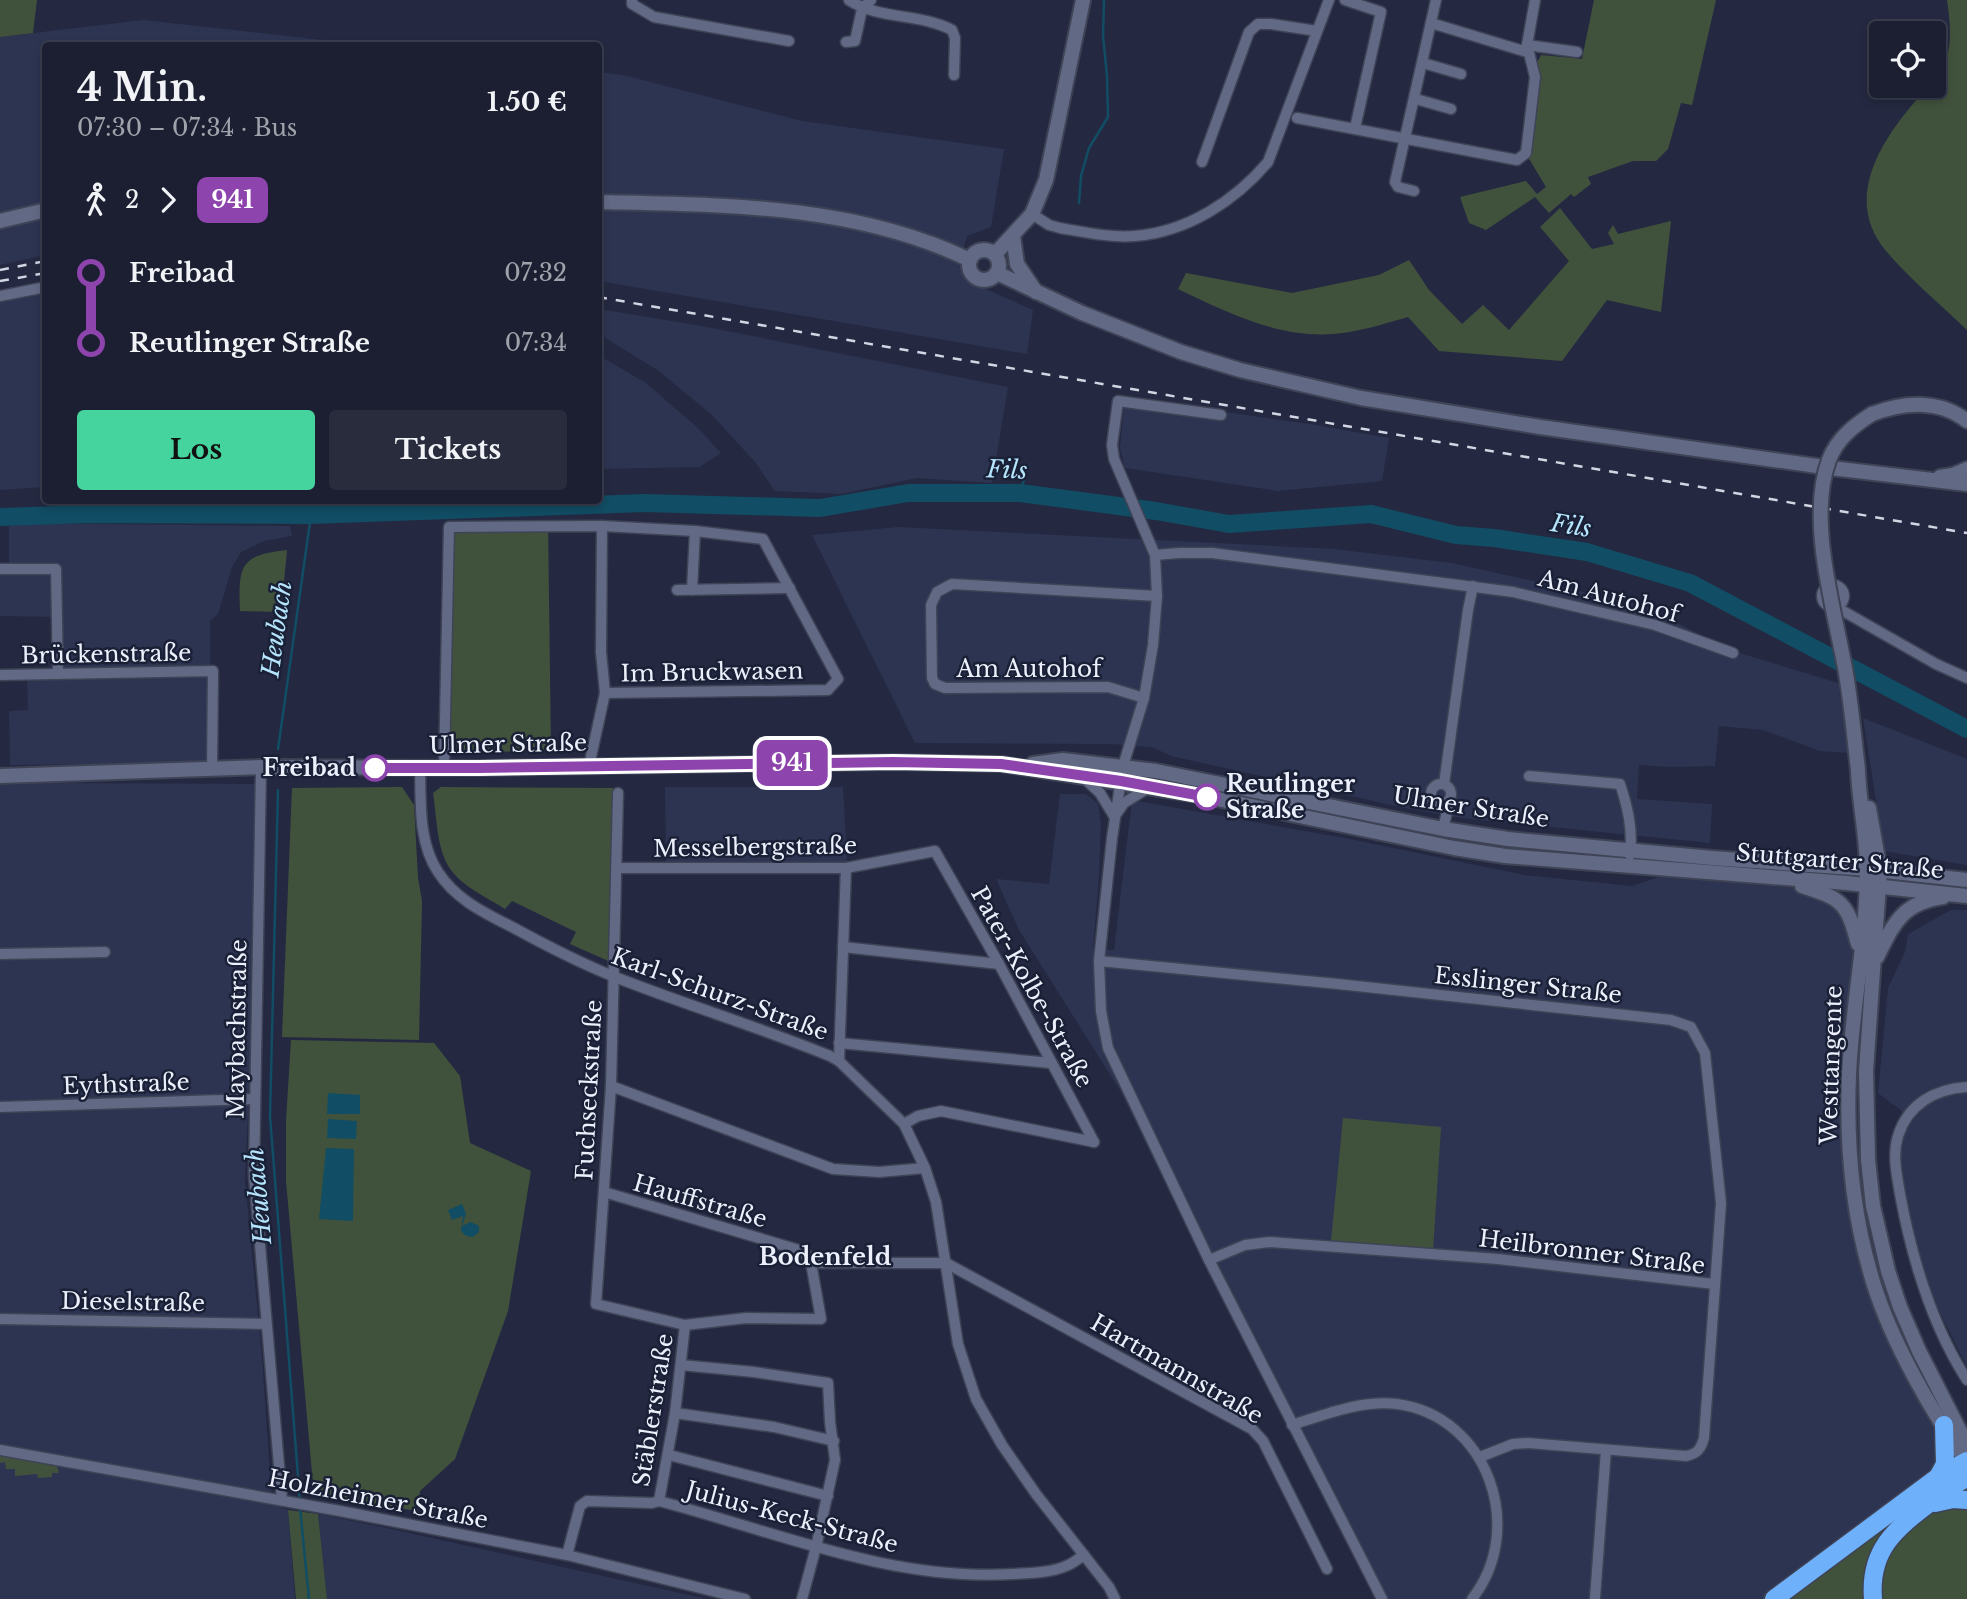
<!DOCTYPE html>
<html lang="de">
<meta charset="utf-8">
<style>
:root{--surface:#1b1f31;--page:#282c3d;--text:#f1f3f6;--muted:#a0a2ab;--line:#393d4d;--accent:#46d49e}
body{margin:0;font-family:"Libre Baskerville",serif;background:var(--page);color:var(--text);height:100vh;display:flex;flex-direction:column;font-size:26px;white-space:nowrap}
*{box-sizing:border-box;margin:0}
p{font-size:23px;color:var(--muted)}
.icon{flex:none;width:38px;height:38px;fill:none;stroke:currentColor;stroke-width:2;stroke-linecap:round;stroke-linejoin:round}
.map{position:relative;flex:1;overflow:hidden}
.drawer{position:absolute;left:42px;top:42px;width:560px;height:462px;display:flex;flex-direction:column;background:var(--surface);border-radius:7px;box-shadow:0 4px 10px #0003,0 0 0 2px var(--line)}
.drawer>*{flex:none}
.badge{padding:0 14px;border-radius:10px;font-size:24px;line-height:46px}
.controls{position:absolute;left:1869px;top:21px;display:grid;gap:14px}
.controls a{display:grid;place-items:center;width:77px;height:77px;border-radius:7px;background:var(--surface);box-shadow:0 4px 10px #0003,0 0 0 2px var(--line);font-size:35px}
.map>.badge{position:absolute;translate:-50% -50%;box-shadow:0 0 0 4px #fff}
.legs{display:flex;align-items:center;gap:10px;height:77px;padding:0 35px;font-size:23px}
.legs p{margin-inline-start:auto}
.head{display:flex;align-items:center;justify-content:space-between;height:119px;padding:0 35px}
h1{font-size:38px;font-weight:800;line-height:52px}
.primary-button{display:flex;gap:14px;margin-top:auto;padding:14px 35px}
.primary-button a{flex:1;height:80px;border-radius:7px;background:var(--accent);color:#111;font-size:28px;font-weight:800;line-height:80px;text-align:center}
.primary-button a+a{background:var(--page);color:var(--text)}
ul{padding:0 35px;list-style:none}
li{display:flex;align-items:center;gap:24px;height:70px;font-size:26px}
li i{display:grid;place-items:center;width:10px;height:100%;margin:0 9px;background:currentColor}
li i::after{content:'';width:18px;height:18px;margin:-9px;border:5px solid;border-radius:50%;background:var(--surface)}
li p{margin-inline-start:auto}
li:first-child i{background:linear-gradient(#0000 50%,currentColor 0)}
li:last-child i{background:linear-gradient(currentColor 50%,#0000 0)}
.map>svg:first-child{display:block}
.built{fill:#2d3451}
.green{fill:#41523c}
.water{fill:#114d64}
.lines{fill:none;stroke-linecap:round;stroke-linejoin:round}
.stream{stroke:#114d64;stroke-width:2.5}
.river{stroke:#114d64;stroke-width:18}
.street-casing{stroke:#3e4356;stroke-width:13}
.secondary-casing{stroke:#3e4356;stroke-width:18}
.highway-casing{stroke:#3e4356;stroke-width:21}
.street{stroke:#626984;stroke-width:10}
.secondary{stroke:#626984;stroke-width:14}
.highway{stroke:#6fb0fb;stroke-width:18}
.rail{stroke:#d2d6e3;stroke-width:2.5;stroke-dasharray:9 9;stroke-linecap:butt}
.secondary-bridge-casing{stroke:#3e4356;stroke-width:18;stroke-linecap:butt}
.secondary-bridge{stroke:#626984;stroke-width:14}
.line-1-casing{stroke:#fff;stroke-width:16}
.line-1{stroke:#8e44ad;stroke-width:10}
.stop-1-dot{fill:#fff;stroke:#8e44ad;stroke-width:3.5}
.labels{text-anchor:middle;stroke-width:5;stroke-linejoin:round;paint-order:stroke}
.street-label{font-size:23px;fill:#ecf0fc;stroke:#1a2036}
.stop-label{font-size:23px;font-weight:bold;fill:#ecf0fc;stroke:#1a2036;text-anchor:end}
.water-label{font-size:24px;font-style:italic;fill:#b4e5fd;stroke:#1a2036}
.neighbourhood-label{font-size:24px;font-weight:bold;fill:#ecf0fc;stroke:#1a2036}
</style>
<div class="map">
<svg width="1967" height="1599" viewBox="0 0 1967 1599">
<rect width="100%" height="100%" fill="#242941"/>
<g class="built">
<polygon points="143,20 368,45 46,46 45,255 0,265 0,37"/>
<polygon points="598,72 623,75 802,121 1004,149 991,227 967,236 959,265 972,283 1033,310 1027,354 599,281"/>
<polygon points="45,294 45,487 0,490 0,301"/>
<polygon points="599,309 702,326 1008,387 992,483 917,478 841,494 775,491 755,462 712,415 659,371 599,334"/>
<polygon points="598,355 646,383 699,429 721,453 699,467 599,469"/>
<polygon points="1125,398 1316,425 1389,438 1382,481 1278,491 1125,468 1120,448"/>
<polygon points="9,523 290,526 292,536 264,541 241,552 232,567 218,614 210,621 210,763 10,765 9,711 28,710 27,678 58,678 58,617 0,616 0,574 9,574"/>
<polygon points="898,527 1334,549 1452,563 1641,605 1733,651 1838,683 1849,753 1820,751 1763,730 1719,726 1715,766 1669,767 1639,765 1637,799 1712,804 1710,843 1462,818 1400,807 1171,756 1152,747 1111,744 915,743 812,535"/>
<polygon points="1863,718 1967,759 1967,865 1884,851"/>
<polygon points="54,783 256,784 254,980 245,1181 262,1358 272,1504 288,1510 295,1599 0,1599 0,785"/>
<polygon points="665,787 843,787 847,862 666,862"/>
<polygon points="1060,794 1086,794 1098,804 1101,823 1099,876 1093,949 1114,950 1132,800 1350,839 1524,875 1632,886 1659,877 1797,888 1814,892 1842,912 1853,940 1842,1108 1844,1171 1854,1231 1869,1293 1885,1336 1939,1438 1938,1469 1767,1599 1381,1599 1288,1428 1204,1263 1121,1092 1019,930 996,879 1049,884"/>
<polygon points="1951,910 1967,910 1967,1367 1922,1276 1898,1160 1902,1111 1878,1093 1888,988 1905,952 1908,934"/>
<polygon points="318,1514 382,1527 707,1599 327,1599"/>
</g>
<g class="green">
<polygon points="0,0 37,0 33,33 0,37"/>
<path d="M1594,0H1716L1692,105L1681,103L1668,149L1656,161H1633L1588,177L1591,184L1574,197L1571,194L1549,213L1535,197L1486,230L1469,223L1460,197L1526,181L1537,194L1546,187L1528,157C1535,142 1543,79 1536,65L1541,55L1582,59Z"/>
<path d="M1947,0H1967V330C1940,304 1910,279 1886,251C1838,194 1890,128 1929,86H1934V81C1954,60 1951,27 1947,0Z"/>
<path d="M1560,208L1592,249L1614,244L1608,233L1613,225L1618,234L1671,221L1661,312L1607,300L1562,361L1439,351L1408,317C1383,324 1359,332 1333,334C1278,338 1226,312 1178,289L1186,273L1292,293L1379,275L1409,260L1429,290L1462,324L1483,305L1509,330L1569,261L1540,227Z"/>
<polygon points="548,521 551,751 447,752 451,524"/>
<path d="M287,550L281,612L240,611C238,566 240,555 287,550Z"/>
<polygon points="402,787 414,805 418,878 422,901 419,1040 282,1037 292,788"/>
<path d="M441,787L618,788L613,963L570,944L576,932L512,901L505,909C488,898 463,887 451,870C436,849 437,817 433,793Z"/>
<polygon points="291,1040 434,1043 460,1076 470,1143 531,1171 508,1311 455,1459 420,1491 418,1511 314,1495 286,1181 286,1121"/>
<polygon points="1343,1118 1441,1127 1433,1251 1331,1241"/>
<polygon points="0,1456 53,1465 57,1466 59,1473 52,1473 52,1477 38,1478 37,1474 15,1476 15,1469 6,1469 5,1462 0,1463"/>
<polygon points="1967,1504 1967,1599 1880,1599 1884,1562 1898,1539 1938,1507"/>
<polygon points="288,1510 318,1514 327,1599 296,1599"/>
<polygon points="1907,1511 1868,1599 1781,1599"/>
</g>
<g class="water">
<polygon points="328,1093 360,1095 360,1114 327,1114"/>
<polygon points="328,1119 357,1121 356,1139 327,1138"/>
<polygon points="326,1148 354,1149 353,1221 319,1219"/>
<polygon points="462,1204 466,1214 462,1226 471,1222 479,1226 479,1232 473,1237 466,1236 461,1231 463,1216 452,1220 448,1210"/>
</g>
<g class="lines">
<g class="stream">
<polyline points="1079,203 1081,176 1089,148 1108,117 1107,76 1103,36 1104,0"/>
<polyline points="1020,493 1028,466"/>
<polyline points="278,749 311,515"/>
<polyline points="278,790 270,1116 300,1502"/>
<polyline points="300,1508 309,1599"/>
</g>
<polyline class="river" points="0,517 91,514 311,515 645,503 820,508 908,493 1020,493 1156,511 1229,524 1371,514 1456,535 1494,538 1587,552 1690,583 1967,729"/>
<defs>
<g id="street">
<polyline points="632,0 632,4 654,17 789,41"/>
<path d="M849,0C879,20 920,13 952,30L955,38L954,75"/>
<polyline points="1345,0 1381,12 1355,128"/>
<polyline points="1431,23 1527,52"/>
<polyline points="846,42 855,41 862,9 871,0"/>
<polyline points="1527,45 1577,52"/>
<polyline points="1423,63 1461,74"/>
<polyline points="1416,99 1451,109"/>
<polyline points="1297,118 1517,160 1526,153 1535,77 1527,45 1535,0"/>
<polyline points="1202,162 1249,32 1258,24 1271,24 1317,31"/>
<polyline points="1414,191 1398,187 1395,182 1436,0"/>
<path d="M1032,214L1049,225L1060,228C1083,232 1111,238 1135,236C1187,232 1235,201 1268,162L1329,0"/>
<polyline points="0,296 46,287"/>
<polyline points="1221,415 1118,401 1112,445 1114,459 1155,555 1157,596 1153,645 1144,698 1123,766 1112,838 1099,961 1101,1011 1108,1048 1209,1260 1382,1599"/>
<polyline points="1155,555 1179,553 1212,553 1513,592 1655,625 1733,653"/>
<polyline points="0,569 56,569 58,674"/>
<circle cx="1833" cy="596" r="11"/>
<polyline points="677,590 790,588"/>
<polyline points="692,590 695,531"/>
<polyline points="1836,607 1936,664 1967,678"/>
<polyline points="0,675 213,671 212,770"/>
<polyline points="1144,698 1108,687 945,688 935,684 932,678 931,605 937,592 952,584 1157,596"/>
<polyline points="589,766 605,693 601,652 602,526"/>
<polyline points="261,767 254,1175 282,1500"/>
<path d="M420,768C421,802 418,842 438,872C456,900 485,913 514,928C547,946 580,963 615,977C686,1005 759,1027 830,1056L839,1061L904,1124L925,1168L936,1202L958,1344L976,1399L1002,1445L1036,1494L1109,1587L1115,1599"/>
<polyline points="444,768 449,527 602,526 695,531 763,539 838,679 828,690 605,693"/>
<path d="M1529,776L1620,784C1628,808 1633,830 1630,855"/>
<polyline points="1085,779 1100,793 1114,816"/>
<circle cx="1441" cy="794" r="10"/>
<polyline points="1444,784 1468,610 1473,586"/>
<polyline points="1117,813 1124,803 1148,788"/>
<polyline points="1443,829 1450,799"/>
<polyline points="617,868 846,868 935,851 999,964 1094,1142"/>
<polyline points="843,947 999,964"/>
<polyline points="0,954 105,952"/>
<path d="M1099,961L1338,984L1671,1020L1691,1027L1705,1053L1721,1203L1704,1438C1701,1449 1697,1454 1686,1456L1528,1443L1513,1444L1480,1457"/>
<polyline points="839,1043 1051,1063"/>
<polyline points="839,1061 846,868"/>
<polyline points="611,1086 833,1169 879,1172 925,1168"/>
<path d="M1967,1087C1935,1089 1908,1104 1898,1136C1892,1156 1897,1175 1900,1194C1912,1259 1931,1324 1967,1380"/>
<polyline points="0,1107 254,1099"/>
<polyline points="904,1124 918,1116 941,1111 1094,1142"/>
<polyline points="604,1192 799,1250 807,1255 811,1263 821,1319 746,1318 685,1325 596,1304 611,1086 618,793"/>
<polyline points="1209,1260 1245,1245 1269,1242 1498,1259 1714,1284"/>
<polyline points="811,1263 946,1263 1252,1429 1263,1441 1327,1569"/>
<polyline points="0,1319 266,1324"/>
<polyline points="681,1365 754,1372 828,1383 830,1422 835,1460 816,1547 802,1599"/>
<polyline points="675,1413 774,1427 834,1441"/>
<path d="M1292,1425C1326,1414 1361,1400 1397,1404C1488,1416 1527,1529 1472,1599"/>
<polyline points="0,1450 340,1511 567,1555 745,1599"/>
<polyline points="669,1455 828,1496"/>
<polyline points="659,1501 675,1413 685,1325"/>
<path d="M567,1555L580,1506L587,1501L652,1503L659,1501C774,1531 892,1582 1013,1574C1029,1573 1050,1573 1066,1566C1072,1564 1078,1559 1084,1555"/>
<polyline points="1595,1598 1606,1450"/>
</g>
<g id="secondary">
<path d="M598,202C724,205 854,204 970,260"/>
<polyline points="0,221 46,210"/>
<polyline points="1013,236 1017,264 1036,292"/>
<circle cx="984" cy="265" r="15"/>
<polyline points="995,254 1032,214 1046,180 1083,0"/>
<polyline points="997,273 1082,313 1181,352 1240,370 1361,398 1540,427 1831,468 1967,484"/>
<path d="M1872,414C1903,402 1939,399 1967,421"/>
<polyline points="1940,477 1953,475 1967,469"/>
<polyline points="1033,764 1063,760 1156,771 1443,829 1508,839 1712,858 1867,869 1967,880"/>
<path d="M1858,770C1859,803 1867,836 1867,870C1867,938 1852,1007 1849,1075C1846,1145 1853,1218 1874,1285C1892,1342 1932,1413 1967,1462"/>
<polyline points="0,776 261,767 479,768 893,762 1001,764 1198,795 1454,848 1505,856 1847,883 1967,896"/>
<polyline points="1869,808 1880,870 1866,1071 1868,1160 1873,1206 1888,1271 1900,1307 1919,1351 1967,1445"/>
<path d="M1802,886C1842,899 1847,902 1858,944"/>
<path d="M1877,957C1894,923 1902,903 1943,897"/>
</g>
<g id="highway">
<polyline points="1938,1477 1945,1464 1944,1425"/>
<polyline points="1935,1503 1953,1499 1967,1500"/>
<polyline points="1774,1599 1938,1477 1967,1461"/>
<path d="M1873,1599C1869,1550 1895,1529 1931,1502C1943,1494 1954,1484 1967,1478"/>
</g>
</defs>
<use href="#street" class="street-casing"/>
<use href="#secondary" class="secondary-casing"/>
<use href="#highway" class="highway-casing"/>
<use href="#street" class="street"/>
<use href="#secondary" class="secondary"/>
<use href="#highway" class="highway"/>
<g class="rail">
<polyline points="0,270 46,261"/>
<polyline points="0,281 46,273"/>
<polyline points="598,297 1967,533"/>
</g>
<defs>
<path id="secondary-bridge" d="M1858,770C1854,736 1851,701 1845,668C1834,608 1807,519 1829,460C1837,439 1853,426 1872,414"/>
</defs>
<use href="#secondary-bridge" class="secondary-bridge-casing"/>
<use href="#secondary-bridge" class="secondary-bridge"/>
</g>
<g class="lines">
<defs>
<polyline id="line-1" points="375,768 479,768 893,762 1001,764 1121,781 1207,797"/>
</defs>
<use href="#line-1" class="line-1-casing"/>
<use href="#line-1" class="line-1"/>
</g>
<g class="stop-1-dot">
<circle cx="375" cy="768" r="12"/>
<circle cx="1207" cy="797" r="12"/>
</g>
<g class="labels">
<g class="street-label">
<text transform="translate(1609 596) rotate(15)" y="8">Am Autohof</text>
<text transform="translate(106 654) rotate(-1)" y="8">Brückenstraße</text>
<text x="1029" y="677">Am Autohof</text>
<text transform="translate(712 672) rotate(-1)" y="8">Im Bruckwasen</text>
<text transform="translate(508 744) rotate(-1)" y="8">Ulmer Straße</text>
<text transform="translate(1471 807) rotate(9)" y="8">Ulmer Straße</text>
<text transform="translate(755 847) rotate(-1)" y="8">Messelbergstraße</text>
<text transform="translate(1840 861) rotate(5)" y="8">Stuttgarter Straße</text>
<text transform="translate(1528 985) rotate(6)" y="8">Esslinger Straße</text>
<text transform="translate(1032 987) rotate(61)" y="8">Pater-Kolbe-Straße</text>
<text transform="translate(720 994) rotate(20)" y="8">Karl-Schurz-Straße</text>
<text transform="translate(237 1029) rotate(-89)" y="8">Maybachstraße</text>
<text transform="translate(1831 1065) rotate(-88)" y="8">Westtangente</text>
<text transform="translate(126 1084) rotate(-2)" y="8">Eythstraße</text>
<text transform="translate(589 1090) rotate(-87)" y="8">Fuchseckstraße</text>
<text transform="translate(700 1201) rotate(16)" y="8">Hauffstraße</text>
<text transform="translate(1592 1252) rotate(7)" y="8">Heilbronner Straße</text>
<text transform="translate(133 1302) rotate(1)" y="8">Dieselstraße</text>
<text transform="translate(1177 1369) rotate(30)" y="8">Hartmannstraße</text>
<text transform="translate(653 1410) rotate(-81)" y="8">Stäblerstraße</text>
<text transform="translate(378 1499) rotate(11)" y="8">Holzheimer Straße</text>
<text transform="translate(792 1517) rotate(15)" y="8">Julius-Keck-Straße</text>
</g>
<g class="stop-label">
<text x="356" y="776">Freibad</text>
<text x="1226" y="792" text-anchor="start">Reutlinger<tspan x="1226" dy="26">Straße</tspan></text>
</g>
<g class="water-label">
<text transform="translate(1007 470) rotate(2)" y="8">Fils</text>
<text transform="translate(1571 526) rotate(9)" y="8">Fils</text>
<text transform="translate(277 629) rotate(-82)" y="8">Heubach</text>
<text transform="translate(259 1196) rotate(-95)" y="8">Heubach</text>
</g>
<g class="neighbourhood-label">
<text x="825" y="1265">Bodenfeld</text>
</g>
</g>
</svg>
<div class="controls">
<a><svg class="icon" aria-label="locate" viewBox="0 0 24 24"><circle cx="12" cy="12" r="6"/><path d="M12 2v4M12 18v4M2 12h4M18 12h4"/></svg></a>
</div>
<b class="badge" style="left:792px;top:763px;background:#8e44ad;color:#fff">941</b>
<section class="drawer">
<div class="head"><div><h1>4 Min.</h1><p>07:30 – 07:34 · Bus</p></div><b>1.50 €</b></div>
<div class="legs"><svg class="icon" aria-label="walk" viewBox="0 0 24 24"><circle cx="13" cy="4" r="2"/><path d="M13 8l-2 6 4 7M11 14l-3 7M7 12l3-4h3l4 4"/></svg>2<svg class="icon" aria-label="forward" viewBox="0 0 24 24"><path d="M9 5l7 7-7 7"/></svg><b class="badge" style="background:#8e44ad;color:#fff">941</b></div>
<ul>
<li><i style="color:#8e44ad"></i><b>Freibad</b><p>07:32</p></li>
<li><i style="color:#8e44ad"></i><b>Reutlinger Straße</b><p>07:34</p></li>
</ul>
<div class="primary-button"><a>Los</a><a>Tickets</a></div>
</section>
</div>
